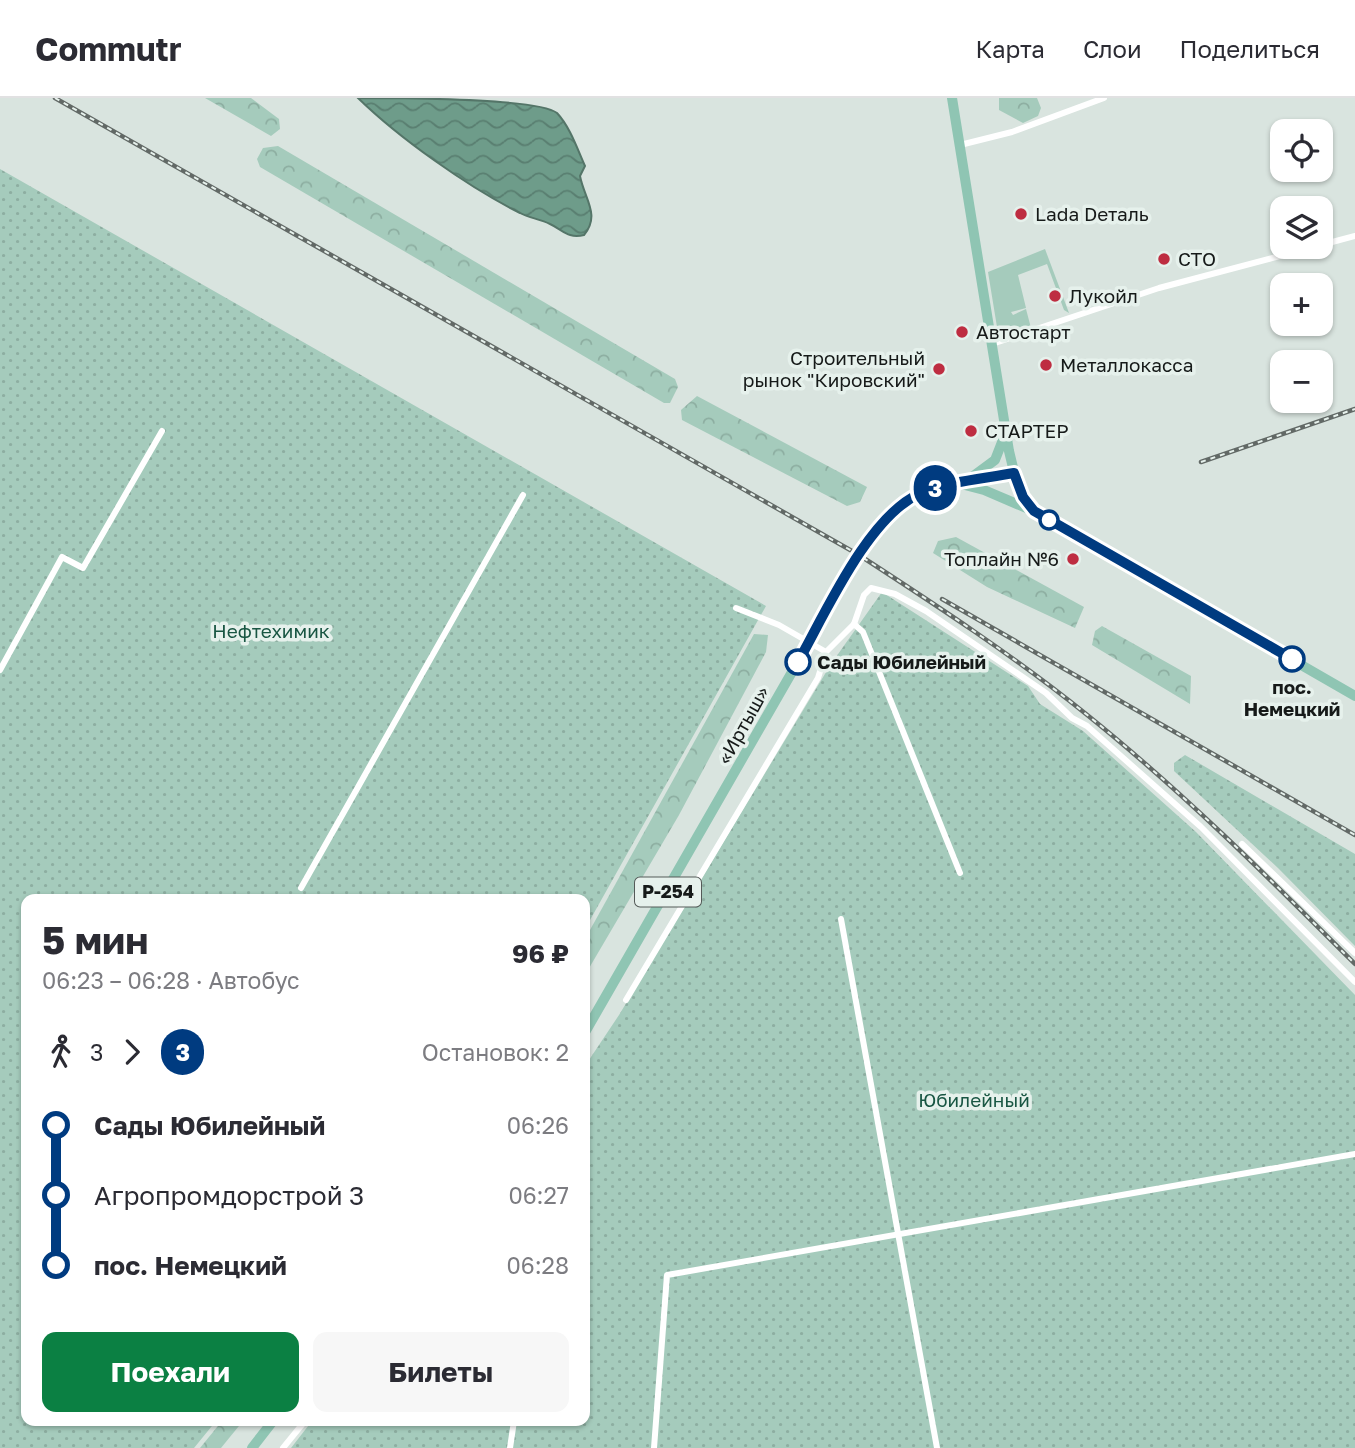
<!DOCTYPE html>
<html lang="ru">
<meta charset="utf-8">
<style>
:root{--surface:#fff;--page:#f7f7f7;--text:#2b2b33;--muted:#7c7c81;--line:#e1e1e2;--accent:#0b8043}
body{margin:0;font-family:"Golos Text",sans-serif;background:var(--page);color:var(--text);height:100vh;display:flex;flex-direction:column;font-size:26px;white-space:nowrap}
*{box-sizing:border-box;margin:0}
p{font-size:23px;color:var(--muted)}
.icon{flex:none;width:38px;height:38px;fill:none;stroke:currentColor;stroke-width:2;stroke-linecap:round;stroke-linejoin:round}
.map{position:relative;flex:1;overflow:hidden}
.sheet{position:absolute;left:21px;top:796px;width:569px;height:532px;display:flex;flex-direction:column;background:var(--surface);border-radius:14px;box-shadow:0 2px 5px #0004}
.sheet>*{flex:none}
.badge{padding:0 14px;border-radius:23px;font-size:24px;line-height:46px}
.tools{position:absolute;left:1270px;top:21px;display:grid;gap:14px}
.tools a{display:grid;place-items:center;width:63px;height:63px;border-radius:14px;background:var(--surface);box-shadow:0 2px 5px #0004;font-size:35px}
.map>.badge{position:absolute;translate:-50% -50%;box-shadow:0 0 0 4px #fff}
.legs{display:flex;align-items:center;gap:10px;height:77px;padding:0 21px;font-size:23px}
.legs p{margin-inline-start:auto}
.head{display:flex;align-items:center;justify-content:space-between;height:119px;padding:0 21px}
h1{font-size:38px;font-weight:700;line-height:52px}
.cta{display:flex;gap:14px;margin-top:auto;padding:14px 21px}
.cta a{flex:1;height:80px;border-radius:14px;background:var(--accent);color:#fff;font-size:28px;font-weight:700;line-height:80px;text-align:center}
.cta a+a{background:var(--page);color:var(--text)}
ul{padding:0 21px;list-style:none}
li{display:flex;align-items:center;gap:24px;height:70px;font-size:26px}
li i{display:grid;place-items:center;width:10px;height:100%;margin:0 9px;background:currentColor}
li i::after{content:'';width:18px;height:18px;margin:-9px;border:5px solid;border-radius:50%;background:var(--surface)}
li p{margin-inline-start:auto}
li:first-child i{background:linear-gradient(#0000 50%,currentColor 0)}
li:last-child i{background:linear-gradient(currentColor 50%,#0000 0)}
header{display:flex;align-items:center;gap:42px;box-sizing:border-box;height:98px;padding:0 35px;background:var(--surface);border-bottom:2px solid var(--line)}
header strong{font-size:33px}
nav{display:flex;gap:38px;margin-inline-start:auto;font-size:24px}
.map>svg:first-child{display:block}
.grass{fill:#a5cbbc}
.forest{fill:url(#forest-crowns)}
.garden{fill:url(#garden-dots)}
.water{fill:url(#water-waves);stroke:#547568;stroke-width:2}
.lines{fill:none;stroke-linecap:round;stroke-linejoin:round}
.street{stroke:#fff;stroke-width:6}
.primary{stroke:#8fc5b3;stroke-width:10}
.rail-casing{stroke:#626966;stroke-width:4.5}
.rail{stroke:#e6f1ec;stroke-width:2;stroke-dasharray:5;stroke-linecap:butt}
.line-1-casing{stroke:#fff;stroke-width:16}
.line-1{stroke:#003b80;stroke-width:10}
.poi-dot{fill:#be2d41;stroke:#e6f1ec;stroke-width:2.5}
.stop-1-dot{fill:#fff;stroke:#003b80;stroke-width:3.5}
.labels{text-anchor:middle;stroke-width:7;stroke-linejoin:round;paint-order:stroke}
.shield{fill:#e6f1ec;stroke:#545a58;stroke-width:2}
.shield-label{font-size:18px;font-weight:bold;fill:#161a19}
.poi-label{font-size:19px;fill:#161a19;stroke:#e6f1ec;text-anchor:start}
.park-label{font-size:19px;fill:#195643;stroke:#e6f1ec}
.stop-label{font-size:19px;font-weight:bold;fill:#161a19;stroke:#e6f1ec;text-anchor:start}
.street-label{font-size:19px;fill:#161a19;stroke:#e6f1ec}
</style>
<header>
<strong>Commutr</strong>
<nav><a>Карта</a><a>Слои</a><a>Поделиться</a></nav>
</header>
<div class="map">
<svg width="1355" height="1350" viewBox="0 0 1355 1350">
<defs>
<pattern id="forest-crowns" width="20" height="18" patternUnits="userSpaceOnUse" patternTransform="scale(1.75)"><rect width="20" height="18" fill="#a5cbbc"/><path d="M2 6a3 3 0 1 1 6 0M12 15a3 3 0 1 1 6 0" fill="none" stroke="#8daea1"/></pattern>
<pattern id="garden-dots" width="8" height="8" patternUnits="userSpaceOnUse" patternTransform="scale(1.75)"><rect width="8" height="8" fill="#a5cbbc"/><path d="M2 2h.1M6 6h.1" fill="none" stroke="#8daea1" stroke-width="1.8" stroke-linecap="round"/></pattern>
<pattern id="water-waves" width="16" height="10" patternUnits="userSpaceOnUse" patternTransform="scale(1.75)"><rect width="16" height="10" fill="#6e9c8a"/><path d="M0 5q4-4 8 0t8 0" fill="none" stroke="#597e70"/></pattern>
</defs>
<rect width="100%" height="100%" fill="#d9e4df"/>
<polygon class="grass" points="1045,151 1069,215 1064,212 1047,166 1018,177 1026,210 1011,214 1013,217 1026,211 1031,230 1011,232 997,229 988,174"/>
<g class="forest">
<polygon points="205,0 251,0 279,21 280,31 271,38"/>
<polygon points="999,0 1037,0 1041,10 1038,18 1023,25 999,12"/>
<polygon points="278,48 675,281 678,289 670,305 664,305 260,69 257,61 263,50"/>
<polygon points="697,298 867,389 860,404 847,408 682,322 681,312"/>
<polygon points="956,439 1084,509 1075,530 987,489 933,455 938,443"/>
<polygon points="1102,528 1191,578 1190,606 1092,547 1095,533"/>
<polygon points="754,536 768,537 766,554 679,717 585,877 585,841"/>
<polygon points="222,1323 243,1323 221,1350 200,1350"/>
</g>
<g class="garden">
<polygon points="0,71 766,508 585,831 584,802 26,802 26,1323 216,1323 194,1350 0,1350"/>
<polygon points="882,494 1028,588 1040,606 1083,633 1196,734 1355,897 1355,1350 291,1350 312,1323 584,1323 585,968 619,917 831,566"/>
<polygon points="1185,657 1355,756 1355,848 1278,770 1174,673 1174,665"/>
</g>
<path class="water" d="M358,0C393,0 537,0 557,15C570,29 577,50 585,68L580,78C584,100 601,117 584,137C568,141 563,132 550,126C540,121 529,120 520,115C468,89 399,40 358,0Z"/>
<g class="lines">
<g class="street">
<polyline points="960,47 1012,34 1104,0"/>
<polyline points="1321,147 1355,138"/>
<polyline points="992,246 1159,190 1314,149"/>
<polyline points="736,510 779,527 826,554"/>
<polyline points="854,526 863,534 960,775"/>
<polyline points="0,572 62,459 83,470 162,333"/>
<polyline points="1242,746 1355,855"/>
<polyline points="301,790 523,397"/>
<polyline points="841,821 937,1350"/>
<polyline points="626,902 818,580 826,554 854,526 864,497 871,490 895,496 926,513 1046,595 1072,620 1087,628 1201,729 1355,884"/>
<polyline points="283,1350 305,1323"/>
<polyline points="510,1350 514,1323"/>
<polyline points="654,1350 667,1177 1355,1056"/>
</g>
<g class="primary">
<polyline points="952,0 1009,353 1017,386 1034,413 1355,598"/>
<polyline points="972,379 995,362 1004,339"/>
<polyline points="961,386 984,392 1031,412"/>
<path d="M584,936L861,454C905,388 941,388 1014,375"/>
<polyline points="252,1350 273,1323"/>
</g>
<defs>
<g id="rail">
<path d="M55,0L859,457C936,507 1014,558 1086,616C1182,693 1268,779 1355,866"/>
<polyline points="1201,364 1355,311"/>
<polyline points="942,501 1355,737"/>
</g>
</defs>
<use href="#rail" class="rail-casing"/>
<use href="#rail" class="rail"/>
</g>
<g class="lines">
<defs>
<path id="line-1" d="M798,564C825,516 868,419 919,396C949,383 982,381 1014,375L1023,399L1034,413L1292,561"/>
</defs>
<use href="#line-1" class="line-1-casing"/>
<use href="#line-1" class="line-1"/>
</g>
<g class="poi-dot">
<circle cx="1021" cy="116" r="7"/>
<circle cx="1164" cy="161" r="7"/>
<circle cx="1055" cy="198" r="7"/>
<circle cx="962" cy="234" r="7"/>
<circle cx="1046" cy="267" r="7"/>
<circle cx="939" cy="271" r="7"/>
<circle cx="971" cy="333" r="7"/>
<circle cx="1073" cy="461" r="7"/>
</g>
<g class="stop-1-dot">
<circle cx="1049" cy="422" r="9"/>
<circle cx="1292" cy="561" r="12"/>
<circle cx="798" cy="564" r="12"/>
</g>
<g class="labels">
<rect class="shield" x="635" y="779.5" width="66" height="29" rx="5"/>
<g class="shield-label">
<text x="668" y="800">Р-254</text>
</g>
<g class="poi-label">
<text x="1035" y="123">Lada Dеталь</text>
<text x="1178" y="168">СТО</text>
<text x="1069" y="205">Лукойл</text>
<text x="976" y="241">Автостарт</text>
<text x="925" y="267" text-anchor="end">Строительный<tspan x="925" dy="22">рынок "Кировский"</tspan></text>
<text x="1060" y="274">Металлокасса</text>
<text x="985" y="340">СТАРТЕР</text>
<text x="1059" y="468" text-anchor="end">Топлайн №6</text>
</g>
<g class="park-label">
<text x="271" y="540">Нефтехимик</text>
<text x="974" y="1009">Юбилейный</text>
</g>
<g class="stop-label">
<text x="817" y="571">Сады Юбилейный</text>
<text x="1292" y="596" text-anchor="middle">пос.<tspan x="1292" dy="22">Немецкий</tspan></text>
</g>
<g class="street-label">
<text transform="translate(743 627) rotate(-61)" y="7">«Иртыш»</text>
</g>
</g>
</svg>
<div class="tools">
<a><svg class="icon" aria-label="locate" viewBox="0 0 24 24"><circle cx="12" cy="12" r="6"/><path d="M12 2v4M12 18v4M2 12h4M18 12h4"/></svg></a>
<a><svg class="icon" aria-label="layers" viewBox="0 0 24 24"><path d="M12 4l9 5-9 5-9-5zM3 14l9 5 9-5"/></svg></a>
<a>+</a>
<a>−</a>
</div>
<b class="badge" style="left:935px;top:390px;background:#003b80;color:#fff">3</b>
<section class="sheet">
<div class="head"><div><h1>5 мин</h1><p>06:23 – 06:28 · Автобус</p></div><b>96 ₽</b></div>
<div class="legs"><svg class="icon" aria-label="walk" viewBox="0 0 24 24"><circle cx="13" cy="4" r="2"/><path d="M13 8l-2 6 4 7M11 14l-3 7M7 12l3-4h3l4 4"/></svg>3<svg class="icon" aria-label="forward" viewBox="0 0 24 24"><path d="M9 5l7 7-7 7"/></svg><b class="badge" style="background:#003b80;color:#fff">3</b><p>Остановок: 2</p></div>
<ul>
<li><i style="color:#003b80"></i><b>Сады Юбилейный</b><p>06:26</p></li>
<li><i style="color:#003b80"></i><span>Агропромдорстрой 3</span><p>06:27</p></li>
<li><i style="color:#003b80"></i><b>пос. Немецкий</b><p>06:28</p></li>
</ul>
<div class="cta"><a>Поехали</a><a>Билеты</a></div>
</section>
</div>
